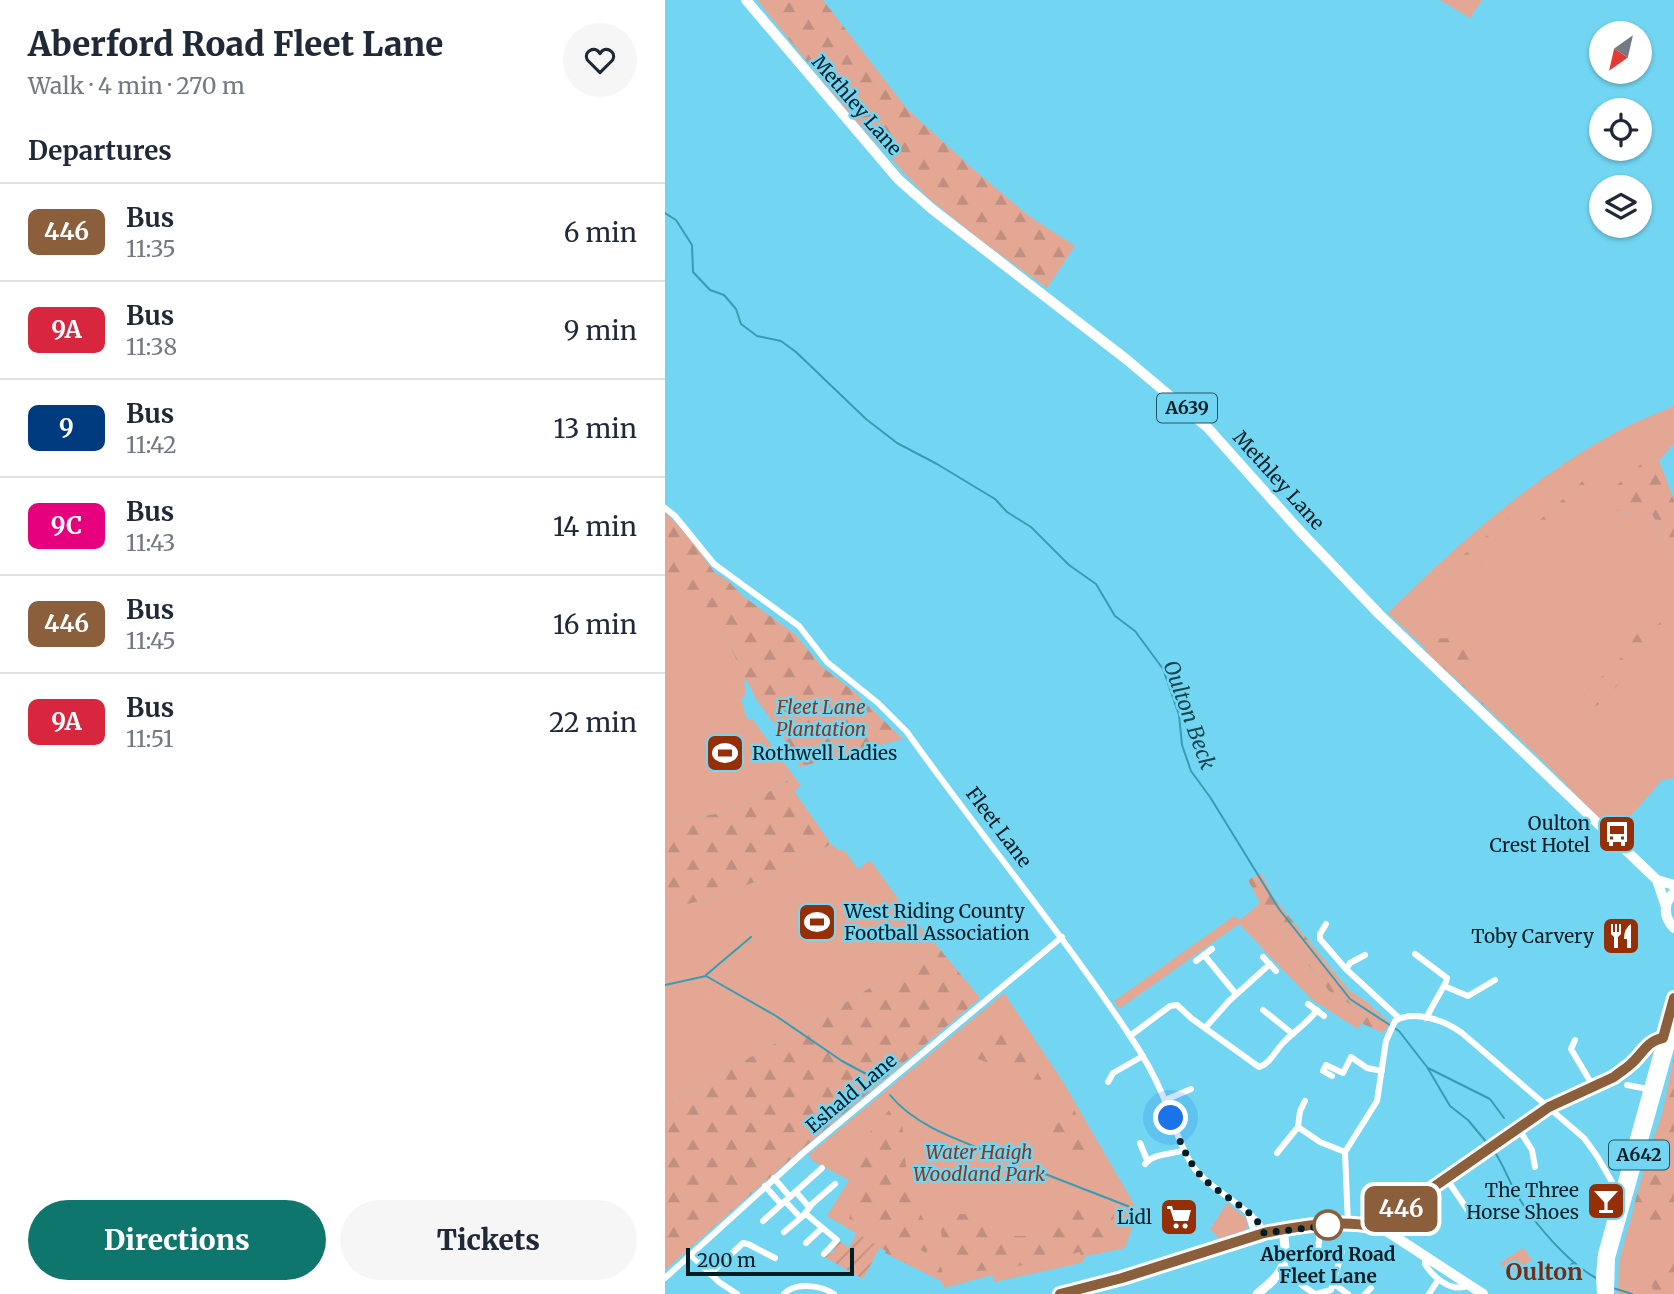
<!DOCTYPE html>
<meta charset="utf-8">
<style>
:root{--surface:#fff;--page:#f6f6f7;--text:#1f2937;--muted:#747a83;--line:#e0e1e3;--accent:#0f766e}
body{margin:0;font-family:Merriweather,serif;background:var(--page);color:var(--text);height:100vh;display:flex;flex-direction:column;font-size:26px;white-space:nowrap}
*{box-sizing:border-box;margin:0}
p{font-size:23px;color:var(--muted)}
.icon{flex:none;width:38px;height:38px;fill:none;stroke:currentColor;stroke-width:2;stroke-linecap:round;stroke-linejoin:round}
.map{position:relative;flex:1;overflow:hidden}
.details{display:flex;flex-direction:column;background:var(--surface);width:665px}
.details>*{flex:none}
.badge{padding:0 14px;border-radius:10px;font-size:24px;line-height:46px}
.needle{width:46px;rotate:214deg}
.tools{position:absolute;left:924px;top:21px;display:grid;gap:14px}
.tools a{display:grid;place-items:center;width:63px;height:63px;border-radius:50%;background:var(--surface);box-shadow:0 2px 5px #0004;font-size:35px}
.scale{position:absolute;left:21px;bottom:18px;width:168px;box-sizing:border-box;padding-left:7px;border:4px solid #001c24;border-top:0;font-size:19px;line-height:24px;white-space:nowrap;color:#001c24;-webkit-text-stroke:5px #72d6f2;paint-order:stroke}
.you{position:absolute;width:35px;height:35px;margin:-18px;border:5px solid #fff;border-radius:50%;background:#1a73e8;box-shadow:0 0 0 10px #1a73e833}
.map>.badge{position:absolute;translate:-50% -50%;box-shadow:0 0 0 4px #fff}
h2{padding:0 28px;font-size:26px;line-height:63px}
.round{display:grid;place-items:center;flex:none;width:74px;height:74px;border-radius:37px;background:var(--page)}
.head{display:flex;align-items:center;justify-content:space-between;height:119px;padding:0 28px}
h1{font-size:33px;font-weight:800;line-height:52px}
.primary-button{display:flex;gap:14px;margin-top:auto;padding:14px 28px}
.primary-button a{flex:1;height:80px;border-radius:42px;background:var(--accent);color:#fff;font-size:28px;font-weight:800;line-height:80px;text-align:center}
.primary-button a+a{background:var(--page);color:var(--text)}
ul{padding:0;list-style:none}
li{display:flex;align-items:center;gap:21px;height:98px;padding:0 28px;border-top:2px solid var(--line)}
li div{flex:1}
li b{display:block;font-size:26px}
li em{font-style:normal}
li .badge{min-width:77px;font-weight:700;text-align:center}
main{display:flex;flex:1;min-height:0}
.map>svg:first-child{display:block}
.green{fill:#e3a794}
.forest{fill:url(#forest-firs)}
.garden{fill:url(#garden-furrows)}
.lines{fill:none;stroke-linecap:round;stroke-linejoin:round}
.stream{stroke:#379cb5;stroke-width:2}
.street{stroke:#fff;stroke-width:6}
.secondary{stroke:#fff;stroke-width:9}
.primary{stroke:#fff;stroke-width:10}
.line-casing{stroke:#fff;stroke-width:16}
.line{stroke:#8b5e3c;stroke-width:10}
.walk{stroke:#001c24;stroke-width:7;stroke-dasharray:0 12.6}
.stop-dot{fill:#fff;stroke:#8b5e3c;stroke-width:3.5}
.labels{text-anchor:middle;stroke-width:5;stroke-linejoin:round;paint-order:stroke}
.shield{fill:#72d6f2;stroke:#225462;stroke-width:2}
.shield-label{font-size:18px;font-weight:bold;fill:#001c24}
.street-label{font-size:19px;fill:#001c24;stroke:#72d6f2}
.park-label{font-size:19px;font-style:italic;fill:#903619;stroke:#72d6f2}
.poi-label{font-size:19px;fill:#001c24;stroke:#72d6f2;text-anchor:end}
.stop-label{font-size:19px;font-weight:bold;fill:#001c24;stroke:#72d6f2}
.water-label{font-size:21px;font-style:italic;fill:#194550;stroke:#72d6f2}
.quarter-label{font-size:23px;font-weight:bold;fill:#712f1a;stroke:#72d6f2}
</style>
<main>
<section class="details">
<div class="head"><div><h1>Aberford Road Fleet Lane</h1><p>Walk · 4 min · 270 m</p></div><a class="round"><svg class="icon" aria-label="heart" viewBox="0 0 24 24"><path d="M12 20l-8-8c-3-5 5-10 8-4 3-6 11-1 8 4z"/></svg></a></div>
<h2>Departures</h2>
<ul>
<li><span class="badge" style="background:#8b5e3c;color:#fff">446</span><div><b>Bus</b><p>11:35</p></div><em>6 min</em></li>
<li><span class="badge" style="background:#d7263d;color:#fff">9A</span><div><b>Bus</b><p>11:38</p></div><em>9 min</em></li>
<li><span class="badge" style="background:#003b80;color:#fff">9</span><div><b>Bus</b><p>11:42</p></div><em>13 min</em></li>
<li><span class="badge" style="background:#e6007e;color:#fff">9C</span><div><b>Bus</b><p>11:43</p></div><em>14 min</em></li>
<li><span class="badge" style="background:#8b5e3c;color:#fff">446</span><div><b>Bus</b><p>11:45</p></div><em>16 min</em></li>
<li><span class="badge" style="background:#d7263d;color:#fff">9A</span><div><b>Bus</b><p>11:51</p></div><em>22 min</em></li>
</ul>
<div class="primary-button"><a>Directions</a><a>Tickets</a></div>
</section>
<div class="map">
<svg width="1009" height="1294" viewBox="0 0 1009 1294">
<defs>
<pattern id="forest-firs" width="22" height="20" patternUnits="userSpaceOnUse" patternTransform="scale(1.75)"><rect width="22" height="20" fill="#e3a794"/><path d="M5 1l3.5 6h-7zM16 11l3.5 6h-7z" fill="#c18f7f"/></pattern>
<pattern id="garden-furrows" width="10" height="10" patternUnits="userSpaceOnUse" patternTransform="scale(1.75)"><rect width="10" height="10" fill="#e3a794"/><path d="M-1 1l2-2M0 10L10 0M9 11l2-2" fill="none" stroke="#c18f7f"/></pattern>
</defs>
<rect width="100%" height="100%" fill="#72d6f2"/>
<g class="green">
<path d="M1009,406V443L994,461L982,459L959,514L968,508H984L1009,556V778L997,780L950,834L878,761L723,613C787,549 861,483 941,438C962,425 986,416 1009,406Z"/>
<polygon points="0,574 58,632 82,680 79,681 81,694 76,699 82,719 88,720 136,786 129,791 121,781 102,793 51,814 0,822"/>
<polygon points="166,844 175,851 178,849 193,869 205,860 239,907 273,947 150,1021 0,1105 0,909 49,898 122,869"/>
<polygon points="595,903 664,991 701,1014 693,1029 646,999 574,924 454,1009 449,1001 569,916 575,920"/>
<polygon points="339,993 398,1082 473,1211 460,1248 421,1256 416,1263 329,1282 327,1275 279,1288 276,1281 220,1253 221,1251 162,1216 184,1180 148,1161 143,1155"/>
<polygon points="1009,1057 1009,1294 953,1294 954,1261 985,1149 998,1111"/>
<polygon points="562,1203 580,1217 583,1224 578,1234 557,1242 545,1229"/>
<polygon points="858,1248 867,1260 844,1275 835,1263"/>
</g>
<g class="forest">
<polygon points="92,0 158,0 242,109 308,169 364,216 410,246 382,288 318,242 261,196 188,118"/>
<polygon points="775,0 817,0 805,18"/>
<path d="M982,459L994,461L1009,500V556L984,508C956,509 960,522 938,497Z"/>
<polygon points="923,476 934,488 880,532 873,525 874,521"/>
<polygon points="863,502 868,509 800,580 785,566"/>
<polygon points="0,512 24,537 50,573 62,580 78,596 131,635 156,666 187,690 238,739 135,767 115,732 91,699 58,632 0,574"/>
<polygon points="1009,612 1009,628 933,705 924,709 915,698 959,655 972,634 992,625"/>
<polygon points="807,637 816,656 808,676 835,705 836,721 760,651 759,643 764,639"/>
<polygon points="122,781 166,844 122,869 49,898 0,909 0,822 51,814 102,793"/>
<polygon points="596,873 609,898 684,990 702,1002 725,1023 718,1033 696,1023 701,1014 664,991 595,903 583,880"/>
<polygon points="273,947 315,998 137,1149 0,1270 0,1105 150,1021"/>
<polygon points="331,1022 337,1023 376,1078 377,1083 297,1053 300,1047"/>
<polygon points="1009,1057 1009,1157 1002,1166 999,1177 1006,1184 1009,1182 1009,1214 987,1230 973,1219 968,1208 998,1111"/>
<path d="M399,1098L408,1108L432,1154C419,1153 405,1154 393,1152C364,1147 389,1110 399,1098Z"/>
<path d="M227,1107L232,1108C241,1129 238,1150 242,1172C243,1182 247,1194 251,1203C256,1218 273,1239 261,1253L231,1238L184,1219L192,1188L190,1177L205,1132Z"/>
<path d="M402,1201L449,1214L446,1232L453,1238L448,1250L421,1256L417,1261L415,1252C385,1258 311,1281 286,1266C279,1245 262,1213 300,1214C321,1224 351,1247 374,1230C384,1223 393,1211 402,1201Z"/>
<path d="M214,1241C235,1245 257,1256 276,1267L279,1277L277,1281L220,1253L221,1251L208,1243Z"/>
<polygon points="1009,1250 1009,1294 989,1294 986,1283 1000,1269 997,1263"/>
</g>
<polygon class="garden" points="191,1233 215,1247 198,1279 158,1256 163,1253 166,1254 174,1241 184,1248"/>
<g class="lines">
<g class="stream">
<polyline points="0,213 11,220 27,245 28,272 45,290 59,295 71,309 76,324 92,336 116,341 131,352 201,419 232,443 272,464 330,499 342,512 366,527 404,565 431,584 450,616 470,631 498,669 514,715 517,745 526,771 545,797 614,909 685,999 734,1031 762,1067 785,1106 803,1120 823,1144"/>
<polyline points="41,975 86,937"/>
<polyline points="0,985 41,976 111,1016 177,1061 205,1076"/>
<polyline points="763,1068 825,1099 839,1118"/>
<path d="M225,1095C252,1129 304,1143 344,1160"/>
<path d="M829,1151C838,1164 844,1181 852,1195C870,1224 902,1262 931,1278"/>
<polyline points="375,1172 465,1207"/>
<polyline points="872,1279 881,1271 894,1274 908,1263"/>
<polyline points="948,1288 967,1294"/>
</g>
<g class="street">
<path d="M0,508L10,516L49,564L134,626L162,662L213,703L242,732C315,835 396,931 465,1036C478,1055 489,1075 498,1096C507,1119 514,1144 527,1165C545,1192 590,1208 599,1233"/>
<polyline points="661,924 655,934 655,939 681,969 734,1018"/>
<polyline points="750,954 782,978 781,982 761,1018"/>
<polyline points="539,955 571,994"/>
<polyline points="598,957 611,971"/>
<polyline points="531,961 547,949"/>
<polyline points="681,969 685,963 700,955"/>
<polyline points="779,986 803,996 830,980"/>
<polyline points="643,1004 659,1016"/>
<polyline points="598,1010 628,1034"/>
<polyline points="540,1028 564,1001 605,964"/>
<path d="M465,1036L505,1006L512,1005L526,1018L594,1067C605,1064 610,1051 618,1043C629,1031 642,1024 652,1010"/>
<polyline points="910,1040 906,1049 928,1086"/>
<polyline points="667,1076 658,1071 661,1065 678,1073 686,1057 702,1068 717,1071"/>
<polyline points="443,1082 448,1073 478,1056"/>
<polyline points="962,1085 983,1089"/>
<polyline points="500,1100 526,1089"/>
<polyline points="633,1127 635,1111 640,1101"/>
<polyline points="853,1128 867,1150 870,1167"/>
<polyline points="475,1143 482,1160"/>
<polyline points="612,1153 633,1127 655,1142 680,1152"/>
<path d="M480,1164C489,1153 506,1155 519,1150"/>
<polyline points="109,1178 125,1197"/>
<polyline points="781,1178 808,1218"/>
<polyline points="100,1186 116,1204"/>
<polyline points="131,1192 144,1207"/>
<polyline points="120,1201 135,1217"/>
<polyline points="583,1213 590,1235"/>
<polyline points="141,1214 172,1240 159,1254"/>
<polyline points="98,1221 157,1168"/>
<path d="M683,1224L680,1152L712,1101L721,1041L730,1021C749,1009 781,1021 797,1033L919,1138L932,1156L954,1194"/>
<polyline points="119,1232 138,1216 147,1204 170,1184"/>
<polyline points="141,1243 157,1228"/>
<polyline points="25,1254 54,1282 72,1294"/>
<polyline points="653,1255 655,1226"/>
<path d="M760,1256V1264C768,1277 787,1294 804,1285"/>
<polyline points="618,1264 638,1286 650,1294"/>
<polyline points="45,1274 78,1243 83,1244 110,1258"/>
<polyline points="0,1278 138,1153 397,937"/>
<polyline points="669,1284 683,1294"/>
<path d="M119,1294C130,1282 156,1285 169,1294"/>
<polyline points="651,1294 666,1290 677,1252"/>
<polyline points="700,1294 706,1288"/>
<polyline points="764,1294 773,1280"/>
</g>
<path class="secondary" d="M592,1294C620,1272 623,1265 618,1229"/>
<g class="primary">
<polyline points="81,0 233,179 267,209 461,359 543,428 634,530 714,614 992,880 1001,907"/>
<polyline points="992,880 1009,885"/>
<path d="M1009,892C998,903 998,917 1009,928"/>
<polyline points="711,1227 884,1106 949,1077 967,1064 983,1044 989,1040 998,1038"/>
<polyline points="395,1294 452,1280 590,1235 618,1229 683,1224 698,1224 723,1232 818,1294"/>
<polyline points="937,1294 936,1276 938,1254 1009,998"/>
<polyline points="944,1294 945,1258 1009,1030"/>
</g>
</g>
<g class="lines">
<defs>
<path id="line" d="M395,1294L457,1278L599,1233C634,1226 676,1219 711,1227L884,1107L949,1077C955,1072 962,1068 967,1063C978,1053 982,1041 998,1038L1009,998"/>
</defs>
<use href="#line" class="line-casing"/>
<use href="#line" class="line"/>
<path class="walk" d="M506,1118C514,1139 522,1161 537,1177C555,1196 591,1210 599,1233L669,1225H663"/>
</g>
<defs>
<symbol id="stadium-square" viewBox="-11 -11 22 22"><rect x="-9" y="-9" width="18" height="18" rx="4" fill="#952f08" stroke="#72d6f2"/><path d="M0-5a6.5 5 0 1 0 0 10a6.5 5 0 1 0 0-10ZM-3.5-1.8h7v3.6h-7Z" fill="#fff"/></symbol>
<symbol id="bus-square" viewBox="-11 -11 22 22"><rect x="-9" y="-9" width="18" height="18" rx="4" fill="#952f08" stroke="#72d6f2"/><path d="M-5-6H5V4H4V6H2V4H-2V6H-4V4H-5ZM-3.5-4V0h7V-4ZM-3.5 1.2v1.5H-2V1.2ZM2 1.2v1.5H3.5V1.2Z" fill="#fff"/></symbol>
<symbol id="restaurant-square" viewBox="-11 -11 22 22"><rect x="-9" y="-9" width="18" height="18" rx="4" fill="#952f08" stroke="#72d6f2"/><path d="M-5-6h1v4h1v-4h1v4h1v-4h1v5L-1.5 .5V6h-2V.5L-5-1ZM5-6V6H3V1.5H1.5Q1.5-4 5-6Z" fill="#fff"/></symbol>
<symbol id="bar-square" viewBox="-11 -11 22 22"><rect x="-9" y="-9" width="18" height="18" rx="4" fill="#952f08" stroke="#72d6f2"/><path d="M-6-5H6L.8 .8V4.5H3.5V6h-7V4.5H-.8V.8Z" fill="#fff"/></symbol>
<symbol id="supermarket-square" viewBox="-11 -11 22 22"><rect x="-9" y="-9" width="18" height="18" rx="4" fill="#952f08" stroke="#72d6f2"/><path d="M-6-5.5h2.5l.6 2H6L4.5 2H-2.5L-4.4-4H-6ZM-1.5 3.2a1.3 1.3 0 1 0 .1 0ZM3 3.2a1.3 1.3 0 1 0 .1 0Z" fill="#fff"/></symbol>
</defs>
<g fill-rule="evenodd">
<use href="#stadium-square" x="38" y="731" width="44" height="44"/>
<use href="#bus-square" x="930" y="812" width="44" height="44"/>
<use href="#stadium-square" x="130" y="900" width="44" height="44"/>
<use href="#restaurant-square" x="934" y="914" width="44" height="44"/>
<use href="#bar-square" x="919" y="1179" width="44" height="44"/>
<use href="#supermarket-square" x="492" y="1195" width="44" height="44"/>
</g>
<circle class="stop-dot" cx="663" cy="1225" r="14"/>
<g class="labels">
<g class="shield">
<rect x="492" y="393.5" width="60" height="29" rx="5"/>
<rect x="944" y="1140.5" width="60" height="29" rx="5"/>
</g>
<g class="shield-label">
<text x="522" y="414">A639</text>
<text x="974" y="1161">A642</text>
</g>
<g class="street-label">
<text transform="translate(192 105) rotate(49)" y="7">Methley Lane</text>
<text transform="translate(614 480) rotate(48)" y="7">Methley Lane</text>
<text transform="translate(334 827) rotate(53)" y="7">Fleet Lane</text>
<text transform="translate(186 1093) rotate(-40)" y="7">Eshald Lane</text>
</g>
<g class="park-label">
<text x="156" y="714">Fleet Lane<tspan x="156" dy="22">Plantation</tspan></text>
<text x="314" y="1159">Water Haigh<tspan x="314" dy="22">Woodland Park</tspan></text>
</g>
<g class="poi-label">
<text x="87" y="760" text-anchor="start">Rothwell Ladies</text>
<text x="925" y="830">Oulton<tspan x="925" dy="22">Crest Hotel</tspan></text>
<text x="179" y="918" text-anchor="start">West Riding County<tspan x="179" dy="22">Football Association</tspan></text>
<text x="929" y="943">Toby Carvery</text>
<text x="914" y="1197">The Three<tspan x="914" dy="22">Horse Shoes</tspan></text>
<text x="487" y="1224">Lidl</text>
</g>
<g class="stop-label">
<text x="663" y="1261">Aberford Road<tspan x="663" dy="22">Fleet Lane</tspan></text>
</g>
<g class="water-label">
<text transform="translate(524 715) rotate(70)" y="7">Oulton Beck</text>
</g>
<g class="quarter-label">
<text x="879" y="1280">Oulton</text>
</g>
</g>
</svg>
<div class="tools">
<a><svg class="needle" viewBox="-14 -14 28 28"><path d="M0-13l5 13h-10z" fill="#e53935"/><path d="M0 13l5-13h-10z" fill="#747a83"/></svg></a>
<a><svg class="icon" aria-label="locate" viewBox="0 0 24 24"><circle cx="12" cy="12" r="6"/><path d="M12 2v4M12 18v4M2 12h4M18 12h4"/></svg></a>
<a><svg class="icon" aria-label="layers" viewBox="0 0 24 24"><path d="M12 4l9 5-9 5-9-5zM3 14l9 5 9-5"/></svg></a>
</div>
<div class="scale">200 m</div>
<div class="you" style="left:506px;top:1118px"></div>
<b class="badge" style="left:736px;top:1209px;background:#8b5e3c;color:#fff">446</b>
</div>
</main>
